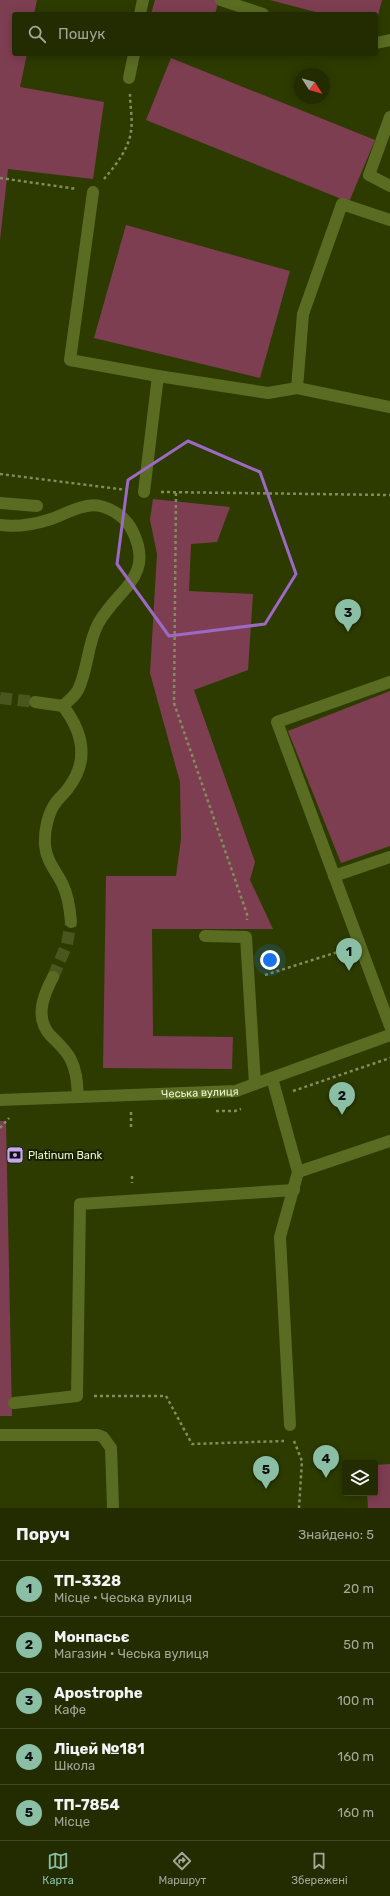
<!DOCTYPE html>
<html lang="uk">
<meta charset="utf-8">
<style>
body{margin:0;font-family:Rubik,sans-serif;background:#2a340a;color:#f1f3f6}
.controls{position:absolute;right:12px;bottom:12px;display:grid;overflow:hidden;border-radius:4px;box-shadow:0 2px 10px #0003}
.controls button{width:36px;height:36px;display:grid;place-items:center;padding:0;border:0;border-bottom:1px solid #3f4822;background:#222c00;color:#f1f3f6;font:20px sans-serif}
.compass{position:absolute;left:294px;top:68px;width:36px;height:36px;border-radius:50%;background:#222c00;box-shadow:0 2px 10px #0003;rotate:127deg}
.you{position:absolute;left:270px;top:960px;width:14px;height:14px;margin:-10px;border:3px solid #fff;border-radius:50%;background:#1a73e8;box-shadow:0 0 0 6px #1a73e833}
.badge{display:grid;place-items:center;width:26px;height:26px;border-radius:50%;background:#8abfa5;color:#111;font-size:13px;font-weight:700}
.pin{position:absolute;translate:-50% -33px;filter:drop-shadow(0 1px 2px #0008)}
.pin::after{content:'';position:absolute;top:21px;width:14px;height:12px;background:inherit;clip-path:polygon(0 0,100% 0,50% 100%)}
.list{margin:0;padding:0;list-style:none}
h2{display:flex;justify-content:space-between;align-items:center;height:52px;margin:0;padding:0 16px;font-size:17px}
h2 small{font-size:13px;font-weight:400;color:#a2a799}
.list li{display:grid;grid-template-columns:26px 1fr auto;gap:12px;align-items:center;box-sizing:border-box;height:56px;padding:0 16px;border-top:1px solid #3f4822}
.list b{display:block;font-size:15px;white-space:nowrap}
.list p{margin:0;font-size:13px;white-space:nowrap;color:#a2a799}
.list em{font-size:13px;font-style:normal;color:#a2a799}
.icon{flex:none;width:22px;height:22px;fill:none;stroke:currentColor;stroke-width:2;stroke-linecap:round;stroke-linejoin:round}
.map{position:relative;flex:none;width:390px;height:1508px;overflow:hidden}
.search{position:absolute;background:#222c00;box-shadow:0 2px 10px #0003;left:12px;right:12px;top:12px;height:44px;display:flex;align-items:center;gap:10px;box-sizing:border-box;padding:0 14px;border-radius:4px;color:#a2a799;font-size:15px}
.sheet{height:332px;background:#222c00}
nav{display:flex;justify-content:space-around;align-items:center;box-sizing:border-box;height:56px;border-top:1px solid #3f4822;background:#222c00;font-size:11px;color:#a2a799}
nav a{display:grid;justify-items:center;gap:2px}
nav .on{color:#8abfa5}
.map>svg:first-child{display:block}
.green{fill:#7e3e51}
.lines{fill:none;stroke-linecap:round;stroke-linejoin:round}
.minor-tunnel{stroke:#49571f;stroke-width:12;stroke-dasharray:12 6;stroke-linecap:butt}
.path{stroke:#808d5c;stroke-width:2.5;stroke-dasharray:3 3;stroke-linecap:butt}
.minor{stroke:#596c22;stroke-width:12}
.marked{fill:none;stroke:#9c69c4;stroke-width:3;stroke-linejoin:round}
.labels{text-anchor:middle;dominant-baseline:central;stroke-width:4;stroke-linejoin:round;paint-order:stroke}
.street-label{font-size:11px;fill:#e9f6d1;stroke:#182003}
.poi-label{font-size:11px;fill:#e9f6d1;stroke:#182003;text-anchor:start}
</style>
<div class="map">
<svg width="390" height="1508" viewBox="0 0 390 1508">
<rect width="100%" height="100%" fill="#2d3b00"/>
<g class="green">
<polygon points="0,0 37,0 34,14 14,14 14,54 27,54 20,87 104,102 93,179 8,169 0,240"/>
<polygon points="155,0 219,0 215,14 151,14"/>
<polygon points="270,0 382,0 376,23 376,14 323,14"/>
<polygon points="171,58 375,140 349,202 146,120"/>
<polygon points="126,225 290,271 260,378 94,338"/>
<polygon points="153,499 230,507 217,542 191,544 189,591 253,594 248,670 194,690 255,862 250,880 273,929 152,929 153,1036 233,1037 232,1069 103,1068 106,876 176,876 181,839 180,782 150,673 157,554 150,520"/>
<polygon points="390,691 390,846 341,863 288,731"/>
<polygon points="0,1121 6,1121 12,1416 0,1416"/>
<polygon points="390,1464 390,1508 368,1508 367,1493 375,1493 375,1465"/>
</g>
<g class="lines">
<g class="minor-tunnel">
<polyline points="0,698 35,702"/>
<polyline points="53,977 67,944 71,922"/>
</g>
<g class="path">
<polyline points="0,178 77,189"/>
<path d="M104,179C115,166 129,149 131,131C133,120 130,106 130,94"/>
<polyline points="0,474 127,490"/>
<polyline points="161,492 390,495"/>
<polyline points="176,493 174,703 247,914 247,920"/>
<polyline points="265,975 344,950"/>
<polyline points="293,1091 390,1058"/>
<polyline points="216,1111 235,1111 241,1109"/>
<polyline points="131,1112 131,1129"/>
<polyline points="0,1128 9,1118"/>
<polyline points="132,1176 132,1183"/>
<polyline points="94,1396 166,1396 192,1444 284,1441"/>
<polyline points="294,1441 302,1461 299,1508"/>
</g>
<g class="minor">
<polyline points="221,0 263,14"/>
<polyline points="140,14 143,0"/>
<polyline points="376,43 390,40"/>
<polyline points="129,78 134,54"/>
<polyline points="390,117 369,175 390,186"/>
<polyline points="93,192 70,360 158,376"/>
<polyline points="297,388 303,314 342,204 390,220"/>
<polyline points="144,492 158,376 268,393 297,388 390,407"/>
<polyline points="0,503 37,506"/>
<path d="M0,525C16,527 32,525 48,520C62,516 84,502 100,506C113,509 126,518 132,530C156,577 117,589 98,624C87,645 88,670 78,690C75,696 68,701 63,706C82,731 90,759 69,787C66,792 61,796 57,801C48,812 44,831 45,845C46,860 55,870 62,883C68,895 70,909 71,922"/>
<polyline points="390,682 277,722 390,1026"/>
<polyline points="35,702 63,706"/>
<polyline points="334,876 390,857"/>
<polyline points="205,936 246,937 255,1084"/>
<path d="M53,977C44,994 34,1017 50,1035C57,1042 65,1049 70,1058C77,1071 77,1083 78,1097"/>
<polyline points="272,1078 298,1172 280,1237 290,1425"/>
<path id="s1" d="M0,1100L236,1091L390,1035"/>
<polyline points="298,1172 390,1141"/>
<polyline points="14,1403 77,1396 80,1204 294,1190"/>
<polyline points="0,1435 98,1435 103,1437 111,1448 113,1508"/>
</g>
</g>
<path class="marked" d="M188,441L260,472L296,574L265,624L169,636L117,564L128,480Z"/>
<defs>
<g id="bank-square" transform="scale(0.9)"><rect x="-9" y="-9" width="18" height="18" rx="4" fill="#c5a6f1" stroke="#182003"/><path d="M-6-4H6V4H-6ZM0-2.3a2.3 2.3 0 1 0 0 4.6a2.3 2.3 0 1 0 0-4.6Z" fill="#111"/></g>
</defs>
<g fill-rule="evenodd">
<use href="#bank-square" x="15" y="1155"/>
</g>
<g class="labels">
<g class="street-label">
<text stroke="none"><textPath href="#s1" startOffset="200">Чеська вулиця</textPath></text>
</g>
<g class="poi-label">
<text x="28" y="1155">Platinum Bank</text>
</g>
</g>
</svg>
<div class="controls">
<button><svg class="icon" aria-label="layers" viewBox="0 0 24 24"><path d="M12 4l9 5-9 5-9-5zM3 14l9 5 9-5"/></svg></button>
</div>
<svg class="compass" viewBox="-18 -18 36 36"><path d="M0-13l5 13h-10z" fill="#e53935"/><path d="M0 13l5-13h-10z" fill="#a2a799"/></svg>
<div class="you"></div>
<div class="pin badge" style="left:349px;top:971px">1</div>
<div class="pin badge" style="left:342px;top:1115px">2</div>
<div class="pin badge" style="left:348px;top:632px">3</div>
<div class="pin badge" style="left:326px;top:1478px">4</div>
<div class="pin badge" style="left:266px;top:1489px">5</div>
<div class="search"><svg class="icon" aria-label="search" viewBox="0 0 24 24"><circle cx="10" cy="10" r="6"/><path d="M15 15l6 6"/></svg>Пошук</div>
</div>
<section class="sheet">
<h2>Поруч<small>Знайдено: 5</small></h2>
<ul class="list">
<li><span class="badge">1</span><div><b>ТП-3328</b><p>Місце · Чеська вулиця</p></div><em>20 m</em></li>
<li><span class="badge">2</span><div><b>Монпасьє</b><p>Магазин · Чеська вулиця</p></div><em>50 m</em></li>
<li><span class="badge">3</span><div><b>Apostrophe</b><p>Кафе</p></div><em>100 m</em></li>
<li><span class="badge">4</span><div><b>Ліцей №181</b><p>Школа</p></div><em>160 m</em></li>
<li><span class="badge">5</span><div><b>ТП-7854</b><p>Місце</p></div><em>160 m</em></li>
</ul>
</section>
<nav>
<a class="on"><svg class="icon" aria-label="map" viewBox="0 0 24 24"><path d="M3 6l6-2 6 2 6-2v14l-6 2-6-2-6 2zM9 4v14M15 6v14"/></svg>Карта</a>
<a><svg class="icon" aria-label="directions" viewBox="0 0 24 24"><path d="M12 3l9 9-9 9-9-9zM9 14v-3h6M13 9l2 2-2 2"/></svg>Маршрут</a>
<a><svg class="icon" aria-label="saved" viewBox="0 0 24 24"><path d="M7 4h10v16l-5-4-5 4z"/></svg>Збережені</a>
</nav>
